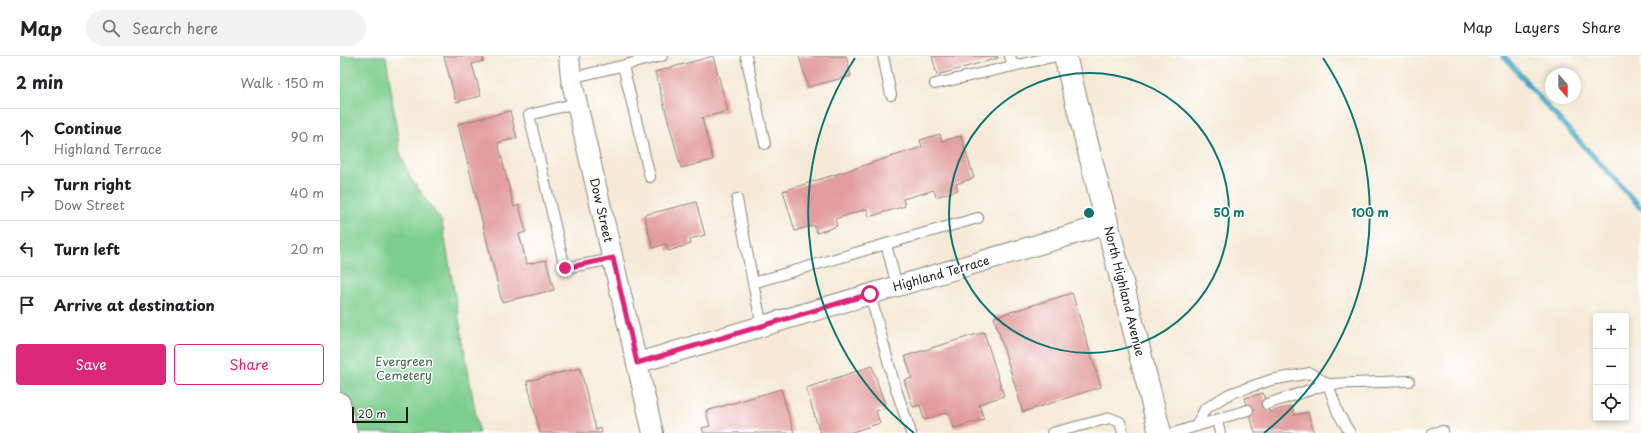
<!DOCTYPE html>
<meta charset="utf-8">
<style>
body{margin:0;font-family:"Playpen Sans",sans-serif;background:#f2f2f2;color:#202124}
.controls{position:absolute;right:12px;bottom:12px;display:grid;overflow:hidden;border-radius:4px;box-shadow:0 2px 6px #0003}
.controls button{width:36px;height:36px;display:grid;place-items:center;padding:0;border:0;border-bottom:1px solid #e0e0e0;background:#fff;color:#202124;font:20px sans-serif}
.compass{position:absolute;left:1205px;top:12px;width:36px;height:36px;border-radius:50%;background:#fff;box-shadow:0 2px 6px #0003;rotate:159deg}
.scale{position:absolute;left:12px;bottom:10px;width:56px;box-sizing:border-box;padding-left:4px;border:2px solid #1c1c1c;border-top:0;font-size:11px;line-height:14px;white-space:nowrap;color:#1c1c1c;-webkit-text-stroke:3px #fff;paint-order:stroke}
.stop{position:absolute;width:12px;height:12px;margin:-9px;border:3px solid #db2777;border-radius:50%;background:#fff}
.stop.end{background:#db2777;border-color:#fff;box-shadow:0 1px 4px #0008}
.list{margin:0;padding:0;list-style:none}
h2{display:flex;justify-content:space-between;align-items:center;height:52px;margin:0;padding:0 16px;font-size:17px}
h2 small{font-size:13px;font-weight:400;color:#757577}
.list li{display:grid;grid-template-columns:26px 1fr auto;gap:12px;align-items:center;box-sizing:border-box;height:56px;padding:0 16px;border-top:1px solid #e0e0e0}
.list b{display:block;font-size:15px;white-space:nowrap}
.list p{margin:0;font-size:13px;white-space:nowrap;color:#757577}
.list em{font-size:13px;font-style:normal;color:#757577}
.actions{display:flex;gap:8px;padding:12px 16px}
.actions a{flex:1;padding:9px 0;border:1px solid #db2777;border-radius:4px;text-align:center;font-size:14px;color:#db2777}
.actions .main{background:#db2777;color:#fff}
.icon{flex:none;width:22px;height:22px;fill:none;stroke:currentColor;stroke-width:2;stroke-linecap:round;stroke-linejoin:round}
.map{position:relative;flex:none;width:1301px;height:377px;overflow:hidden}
header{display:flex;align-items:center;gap:24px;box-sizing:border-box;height:56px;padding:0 20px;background:#fff;border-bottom:1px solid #e0e0e0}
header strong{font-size:19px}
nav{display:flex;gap:22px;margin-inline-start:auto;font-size:14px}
.search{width:280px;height:36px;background:#f2f2f2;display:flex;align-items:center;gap:10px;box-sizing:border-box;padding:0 14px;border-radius:22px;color:#757577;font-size:15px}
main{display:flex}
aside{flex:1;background:#fff}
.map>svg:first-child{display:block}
.green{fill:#7ecf8f;stroke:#4d7656}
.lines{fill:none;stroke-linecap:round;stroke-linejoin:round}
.stream{stroke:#44a6c4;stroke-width:5.5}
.building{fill:#e29c9b}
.service-casing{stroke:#89837a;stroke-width:12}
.minor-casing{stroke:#89837a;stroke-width:22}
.tertiary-casing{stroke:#89837a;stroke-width:24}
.service{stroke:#fff;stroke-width:10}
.minor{stroke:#fff;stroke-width:20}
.tertiary{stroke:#fff;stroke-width:22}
.route{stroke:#db2777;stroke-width:5}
.ring{fill:none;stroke:#0f766e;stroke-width:2}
.labels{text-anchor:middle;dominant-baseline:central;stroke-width:3;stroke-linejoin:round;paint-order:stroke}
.street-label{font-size:12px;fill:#1c1c1c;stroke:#fff}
.park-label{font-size:12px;fill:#43644a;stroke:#fff}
.centre{fill:#0f766e;stroke:#fff;stroke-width:2}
.ring-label{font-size:12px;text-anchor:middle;font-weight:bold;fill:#0f766e;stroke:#fff;stroke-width:3;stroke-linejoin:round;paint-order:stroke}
</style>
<header>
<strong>Map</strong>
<div class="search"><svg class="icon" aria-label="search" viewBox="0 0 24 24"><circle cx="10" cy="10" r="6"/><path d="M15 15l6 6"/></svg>Search here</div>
<nav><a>Map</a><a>Layers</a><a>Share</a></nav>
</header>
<main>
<aside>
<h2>2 min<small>Walk · 150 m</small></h2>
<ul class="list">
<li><svg class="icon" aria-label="ahead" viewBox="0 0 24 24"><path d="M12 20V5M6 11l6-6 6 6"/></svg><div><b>Continue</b><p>Highland Terrace</p></div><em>90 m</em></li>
<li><svg class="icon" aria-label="right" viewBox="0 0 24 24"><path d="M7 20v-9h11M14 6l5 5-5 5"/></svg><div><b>Turn right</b><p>Dow Street</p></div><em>40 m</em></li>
<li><svg class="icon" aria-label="left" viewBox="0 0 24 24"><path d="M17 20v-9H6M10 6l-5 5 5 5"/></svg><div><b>Turn left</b></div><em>20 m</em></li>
<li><svg class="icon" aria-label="arrive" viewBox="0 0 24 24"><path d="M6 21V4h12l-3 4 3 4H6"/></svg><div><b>Arrive at destination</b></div></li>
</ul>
<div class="actions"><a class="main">Save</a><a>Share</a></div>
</aside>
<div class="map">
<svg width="1301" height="377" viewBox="0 0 1301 377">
<rect width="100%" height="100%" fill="#fff"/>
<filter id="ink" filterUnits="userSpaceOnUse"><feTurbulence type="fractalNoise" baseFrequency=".025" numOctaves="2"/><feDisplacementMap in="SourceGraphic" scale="8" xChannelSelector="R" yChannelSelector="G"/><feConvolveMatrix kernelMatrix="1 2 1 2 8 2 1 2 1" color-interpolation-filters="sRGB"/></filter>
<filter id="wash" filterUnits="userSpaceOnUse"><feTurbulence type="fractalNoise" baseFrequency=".012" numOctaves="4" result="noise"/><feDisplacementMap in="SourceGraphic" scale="16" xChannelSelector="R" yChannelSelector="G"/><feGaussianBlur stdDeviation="0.9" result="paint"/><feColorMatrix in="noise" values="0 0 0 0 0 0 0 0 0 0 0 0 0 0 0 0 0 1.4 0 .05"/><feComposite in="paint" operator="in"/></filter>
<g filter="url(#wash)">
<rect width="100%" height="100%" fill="#f6ead7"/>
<polygon class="green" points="0,0 46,0 60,97 70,121 102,166 139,377 0,377"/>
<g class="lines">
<polyline class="stream" points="1164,0 1206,49 1301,152"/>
</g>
<g id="blocks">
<g class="building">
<polygon points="104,0 143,0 144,5 132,8 141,40 116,46"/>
<polygon points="373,0 388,55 362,62 373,104 341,112 315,16"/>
<polygon points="459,0 506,0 511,20 468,31"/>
<polygon points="592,0 657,0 658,2 597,19"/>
<polygon points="170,55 177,82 158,87 174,151 179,149 186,176 179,178 187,208 206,204 214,234 162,246 118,68"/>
<polygon points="600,78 602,85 621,80 634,122 616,128 618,134 596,141 594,134 563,143 565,150 529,161 527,153 495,163 497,170 477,177 474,169 455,175 443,135 582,91 580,84"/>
<polygon points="356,146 365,179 350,183 351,188 328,195 326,188 313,192 304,159"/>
<polygon points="732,237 761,331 683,356 654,261"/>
<polygon points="644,276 664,340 639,348 644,363 614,372 608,356 584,364 580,349 573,351 564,324 572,322 565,300"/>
<polygon points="532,310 546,352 536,355 540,367 509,377 480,377 466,332"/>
<polygon points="240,312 256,374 261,372 262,377 200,377 187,325"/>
<polygon points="441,333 454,377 364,377 362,372 370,370 366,355"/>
<polygon points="923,337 929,356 952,350 955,359 968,356 974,377 915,377 905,342"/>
</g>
</g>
</g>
<g filter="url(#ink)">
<use href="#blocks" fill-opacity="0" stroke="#89837a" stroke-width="1"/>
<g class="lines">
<g class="service-casing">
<g id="service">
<polyline points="406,0 425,88"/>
<polyline points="543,0 551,39"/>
<polyline points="283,10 310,121"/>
<polyline points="673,10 716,0"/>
<polyline points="231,22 322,0"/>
<polyline points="595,28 673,10 670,0"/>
<polyline points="237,47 189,59 225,212 273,203"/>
<polyline points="397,143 413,227 546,188 557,230"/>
<polyline points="546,188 638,162"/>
<polyline points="413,227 422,270"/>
<polyline points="530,238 554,327 571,377"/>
<polyline points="927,348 988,328 1069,325"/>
<polyline points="877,364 880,377"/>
<polyline points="856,370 865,353 889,338 931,324 970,317 988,328 998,357 1010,377"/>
<polyline points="712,377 770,362 780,366 783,377"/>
<polyline points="834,377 908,354"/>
<polyline points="1093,377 1103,375"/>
</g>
</g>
<g class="minor-casing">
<g id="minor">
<polyline points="229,0 231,22 313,377"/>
<polyline points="297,307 768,168"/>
<polyline points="0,347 7,376 2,377"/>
</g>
</g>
<g class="tertiary-casing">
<polyline id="tertiary" points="725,0 820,377"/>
</g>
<use href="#service" class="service"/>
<use href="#minor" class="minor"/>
<use href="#tertiary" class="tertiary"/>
</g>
</g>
<g class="lines" filter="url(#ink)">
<polyline class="route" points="225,212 273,202 297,307 530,238"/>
</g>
<g class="ring">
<circle cx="749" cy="157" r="140"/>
<path d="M574 377A281 281 0 0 1 515 2M983 2A281 281 0 0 1 924 377"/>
</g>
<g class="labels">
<g class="street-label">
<text transform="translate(262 154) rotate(77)">Dow Street</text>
<text transform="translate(601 217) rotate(-16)">Highland Terrace</text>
<text transform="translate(785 235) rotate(76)">North Highland Avenue</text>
</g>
<g class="park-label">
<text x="64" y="305">Evergreen<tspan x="64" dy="14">Cemetery</tspan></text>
</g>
</g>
<circle cx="749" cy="157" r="6" class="centre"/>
<g class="ring-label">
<text x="889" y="161">50 m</text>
<text x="1030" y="161">100 m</text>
</g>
</svg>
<div class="controls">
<button>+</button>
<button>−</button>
<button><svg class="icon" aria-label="locate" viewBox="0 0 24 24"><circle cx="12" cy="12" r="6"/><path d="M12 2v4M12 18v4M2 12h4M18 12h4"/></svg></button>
</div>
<svg class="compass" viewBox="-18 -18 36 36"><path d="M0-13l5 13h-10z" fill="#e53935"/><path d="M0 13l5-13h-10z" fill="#757577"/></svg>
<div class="scale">20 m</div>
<div class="stop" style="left:530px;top:238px"></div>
<div class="stop end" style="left:225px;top:212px"></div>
</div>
</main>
